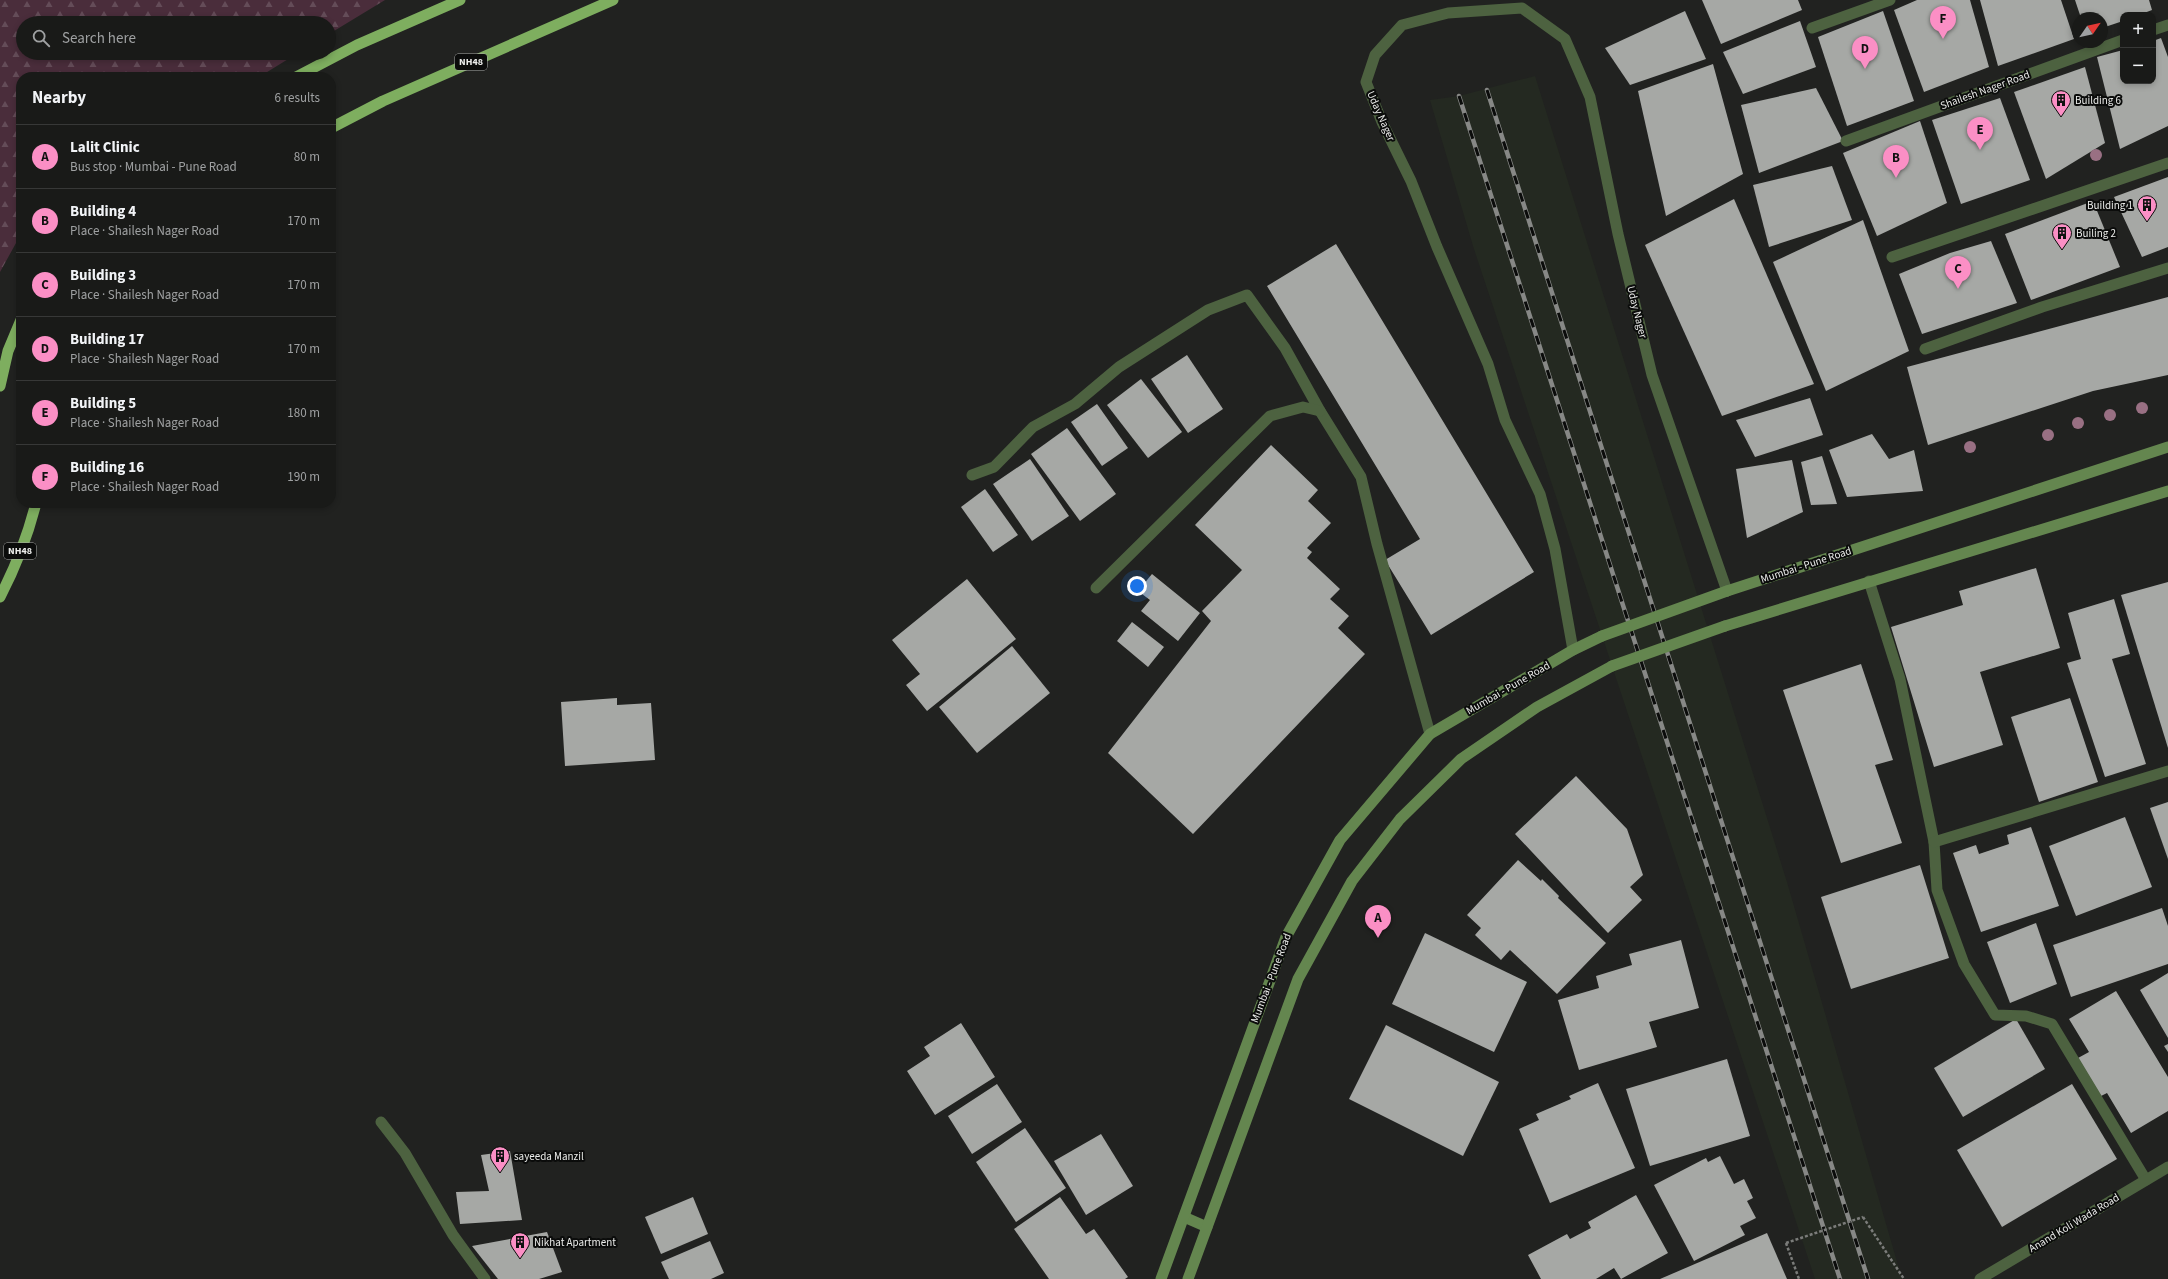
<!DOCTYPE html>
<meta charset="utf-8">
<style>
body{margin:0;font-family:"Source Sans 3",sans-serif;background:#222321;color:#f1f3f6}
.controls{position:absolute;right:12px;top:12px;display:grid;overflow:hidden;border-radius:8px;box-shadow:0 2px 6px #0003}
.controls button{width:36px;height:36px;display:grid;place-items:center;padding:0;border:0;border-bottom:1px solid #373837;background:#191a18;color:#f1f3f6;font:20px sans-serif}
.compass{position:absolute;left:2072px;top:12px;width:36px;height:36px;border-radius:50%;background:#191a18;box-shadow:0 2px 6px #0003;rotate:56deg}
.you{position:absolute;left:1137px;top:586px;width:14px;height:14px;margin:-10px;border:3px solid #fff;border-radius:50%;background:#1a73e8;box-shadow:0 0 0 6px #1a73e833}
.badge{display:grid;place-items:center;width:26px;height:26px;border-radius:50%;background:#fb8fc5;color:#111;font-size:13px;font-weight:700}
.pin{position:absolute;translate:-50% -33px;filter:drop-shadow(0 1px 2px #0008)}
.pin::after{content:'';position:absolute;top:21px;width:14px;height:12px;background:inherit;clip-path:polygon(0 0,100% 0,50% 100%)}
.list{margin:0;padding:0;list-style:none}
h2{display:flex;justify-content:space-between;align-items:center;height:52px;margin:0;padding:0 16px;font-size:17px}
h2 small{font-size:13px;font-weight:400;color:#9fa1a2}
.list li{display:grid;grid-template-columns:26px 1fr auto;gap:12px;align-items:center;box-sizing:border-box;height:64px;padding:0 16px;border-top:1px solid #373837}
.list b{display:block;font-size:15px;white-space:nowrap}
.list p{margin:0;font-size:13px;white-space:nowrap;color:#9fa1a2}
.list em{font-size:13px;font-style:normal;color:#9fa1a2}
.icon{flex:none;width:22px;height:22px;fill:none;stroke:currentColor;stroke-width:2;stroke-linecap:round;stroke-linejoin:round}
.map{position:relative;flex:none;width:2168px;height:1279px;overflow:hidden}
.search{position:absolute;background:#191a18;box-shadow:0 2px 6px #0003;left:16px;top:16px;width:320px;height:44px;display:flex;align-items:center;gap:10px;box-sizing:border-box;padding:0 14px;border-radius:22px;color:#9fa1a2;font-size:15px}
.panel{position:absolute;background:#191a18;box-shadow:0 2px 6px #0003;left:16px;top:72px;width:320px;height:436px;border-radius:16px}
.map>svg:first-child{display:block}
.built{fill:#242921}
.forest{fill:url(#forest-firs)}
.building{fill:#a6a8a5}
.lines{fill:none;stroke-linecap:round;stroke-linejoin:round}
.path{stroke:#7b7c7a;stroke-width:2.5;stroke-dasharray:3 2;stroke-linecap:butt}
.minor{stroke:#4d6240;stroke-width:11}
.secondary{stroke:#64864f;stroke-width:11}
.trunk{stroke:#7eae5f;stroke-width:11}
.rail-casing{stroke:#878886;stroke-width:4.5}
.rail{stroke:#0b0c0b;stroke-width:3;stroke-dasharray:9;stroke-linecap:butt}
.path-bridge{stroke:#7b7c7a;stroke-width:2.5;stroke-dasharray:3 2;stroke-linecap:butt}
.secondary-bridge{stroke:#64864f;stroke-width:11}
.tree{fill:#997083}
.labels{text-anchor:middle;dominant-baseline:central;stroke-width:4;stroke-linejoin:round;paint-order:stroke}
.shield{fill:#0b0c0b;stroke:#a8a9a7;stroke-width:1}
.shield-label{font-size:10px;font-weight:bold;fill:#ebecea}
.street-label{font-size:11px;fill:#ebecea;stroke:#0b0c0b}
.poi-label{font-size:11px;fill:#ebecea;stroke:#0b0c0b;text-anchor:start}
</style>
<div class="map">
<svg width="2168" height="1279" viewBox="0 0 2168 1279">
<defs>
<pattern id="forest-firs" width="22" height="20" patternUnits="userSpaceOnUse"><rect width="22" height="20" fill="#4a2d3b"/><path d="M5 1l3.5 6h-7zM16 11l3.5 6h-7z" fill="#644c58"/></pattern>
</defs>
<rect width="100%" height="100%" fill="#212220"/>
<polygon class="built" points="1535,76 1787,882 1902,1279 1815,1279 1473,246 1430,100 1459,96"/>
<polygon class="forest" points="0,0 385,0 329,34 329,23 23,23 23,53 298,53 259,77 21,77 21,234 0,272"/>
<g class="building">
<polygon points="1702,0 1798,0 1802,10 1721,44"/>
<polygon points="1917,0 1970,0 1989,67 1924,92 1894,10"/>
<polygon points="1980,0 2061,0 2074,39 1998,66"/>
<polygon points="2075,0 2149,0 2152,10 2139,15 2123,15 2123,21 2102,28 2102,18 2081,18"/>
<polygon points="1685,11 1706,59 1630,85 1605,48"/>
<polygon points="1883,11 1914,101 1847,126 1818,37"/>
<polygon points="1800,21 1816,67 1743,94 1723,52"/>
<polygon points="2161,38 2168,57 2168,126 2120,149 2097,57 2123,50 2123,81 2153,81 2153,41"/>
<polygon points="1713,64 1743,174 1666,216 1638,91"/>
<polygon points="2085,67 2105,143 2046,179 2014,92"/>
<polygon points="1816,88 1843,141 1759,173 1741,105"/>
<polygon points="2000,98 2030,180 1961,204 1932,120"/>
<polygon points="1920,121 1947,203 1877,236 1843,153"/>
<polygon points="1832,166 1852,220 1769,247 1753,185"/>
<polygon points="2168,177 2168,247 2142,257 2114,197"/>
<polygon points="1734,199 1814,384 1722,416 1645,245"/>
<polygon points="2093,201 2120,267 2031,300 2005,234"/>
<polygon points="1863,220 1909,351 1826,391 1773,262"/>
<polygon points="1991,241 2017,303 1922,334 1899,274 1950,253"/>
<polygon points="1336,244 1534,572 1431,635 1385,560 1420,539 1267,286"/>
<polygon points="2168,297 2168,375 2093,391 1928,445 1907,367"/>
<polygon points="1187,355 1223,409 1188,433 1151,379"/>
<polygon points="1141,379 1182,432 1148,458 1107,405"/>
<polygon points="1810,398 1823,435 1755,457 1736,420"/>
<polygon points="1097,404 1128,448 1102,466 1071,422"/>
<polygon points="1067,428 1116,494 1080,521 1031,454"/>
<polygon points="1872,434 1889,459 1914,450 1923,491 1847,497 1829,450"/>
<polygon points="1271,445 1318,490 1308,501 1331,523 1307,548 1312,552 1307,558 1340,589 1330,599 1349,616 1338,628 1365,654 1193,834 1108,753 1211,621 1202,611 1242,570 1195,525"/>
<polygon points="1822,456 1837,504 1811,505 1801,462"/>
<polygon points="1030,459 1069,516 1032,541 993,484"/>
<polygon points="1792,460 1803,512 1747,538 1736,469"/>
<polygon points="985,489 1018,535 993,552 961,507"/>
<polygon points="2036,568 2060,648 1980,672 2003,745 1934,767 1891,627 1963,605 1959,591"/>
<polygon points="1152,574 1200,613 1178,641 1141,611 1150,600 1138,591"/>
<polygon points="967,579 1016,639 927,711 906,685 920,674 892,640"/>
<polygon points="2168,582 2168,748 2121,595"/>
<polygon points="2114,599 2130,654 2112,659 2146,764 2105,777 2067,663 2081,659 2068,613"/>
<polygon points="1132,622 1164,647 1148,667 1117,641"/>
<polygon points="1012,646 1050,693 977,753 939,707"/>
<polygon points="1861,664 1893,760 1875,765 1902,843 1841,863 1783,690"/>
<polygon points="617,698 617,705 651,703 655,760 565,766 561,702"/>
<polygon points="2070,698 2098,782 2039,802 2011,717"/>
<polygon points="1576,776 1627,829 1643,875 1630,887 1642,900 1608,933 1515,834"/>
<polygon points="2168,802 2168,859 2150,808"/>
<polygon points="2125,817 2152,887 2076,916 2049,846"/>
<polygon points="2031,827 2059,906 1981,932 1953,853 1976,845 1979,854 2009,844 2007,835"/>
<polygon points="1518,860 1541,881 1542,879 1559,896 1558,898 1606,943 1557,994 1510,950 1501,960 1475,935 1481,928 1467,915"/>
<polygon points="1920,865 1949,958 1851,989 1821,897"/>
<polygon points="2162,908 2168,926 2168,964 2071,997 2053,945"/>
<polygon points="2036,923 2057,984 2010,1003 1987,942"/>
<polygon points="1425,933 1527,982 1494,1052 1392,1004"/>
<polygon points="1681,940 1699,1008 1649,1022 1657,1047 1579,1070 1558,1000 1599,988 1596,976 1632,965 1629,954"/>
<polygon points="2168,973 2168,1038 2140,990"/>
<polygon points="2116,991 2168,1077 2168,1111 2131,1133 2107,1093 2101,1096 2078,1058 2089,1052 2069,1019"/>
<polygon points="2016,1019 2045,1069 1963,1117 1934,1068"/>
<polygon points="961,1023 995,1077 935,1115 907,1071 930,1056 924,1047"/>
<polygon points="1386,1025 1499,1082 1463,1156 1349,1099"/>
<polygon points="2168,1044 2168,1052 2164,1046"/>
<polygon points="1727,1059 1750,1136 1650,1166 1626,1089"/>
<polygon points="1598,1083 1635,1168 1550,1203 1519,1129 1539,1120 1536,1114 1571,1099 1569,1096"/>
<polygon points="997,1084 1022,1122 972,1154 948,1116"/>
<polygon points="2072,1084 2117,1159 2002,1227 1957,1150"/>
<polygon points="1025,1128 1066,1188 1016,1222 976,1162"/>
<polygon points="1101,1134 1133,1186 1086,1215 1054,1161"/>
<polygon points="510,1151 522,1220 460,1224 456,1192 489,1191 481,1155"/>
<polygon points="1720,1156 1734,1184 1744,1179 1753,1198 1747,1201 1756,1218 1740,1226 1745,1235 1694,1261 1654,1185 1706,1158 1708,1162"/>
<polygon points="1636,1195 1668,1253 1621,1279 1614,1268 1596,1279 1541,1279 1528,1255 1567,1234 1570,1239 1591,1228 1588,1222"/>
<polygon points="693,1197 708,1234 661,1254 645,1217"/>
<polygon points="1060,1197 1086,1234 1094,1229 1128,1277 1125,1279 1049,1279 1014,1229"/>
<polygon points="547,1232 562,1272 539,1279 498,1279 472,1246"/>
<polygon points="1767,1233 1787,1279 1660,1279"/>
<polygon points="710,1241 724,1273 711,1279 669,1279 661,1262"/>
</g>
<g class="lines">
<g class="path">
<polyline points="1863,1217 1904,1279"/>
<polyline points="1786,1243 1799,1279"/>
</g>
<g class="minor">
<polyline points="1812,28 1890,0"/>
<polyline points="2153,30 2168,25"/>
<polyline points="1846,141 2123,40"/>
<polyline points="1892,257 2168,163"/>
<polyline points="1925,349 2042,307 2168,268"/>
<polyline points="972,475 994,467 1033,427 1075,404 1119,367 1208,310 1247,295 1285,348 1320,411 1361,477 1377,544 1430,734"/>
<polyline points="1869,581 1900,679 1934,842 1937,890 1964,964 1995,1015 2026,1016 2052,1024 2146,1180"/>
<polyline points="1096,588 1270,416 1303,407 1320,411"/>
<polyline points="1573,650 1555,549 1540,494 1505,420 1488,364 1437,247 1411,181 1382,122 1366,82 1375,55 1402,25 1448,13 1522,8 1565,39 1590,97 1618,234 1652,375 1727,591"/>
<polyline points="1934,842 2168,771"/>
<polyline points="381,1122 405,1153 453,1235 485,1279"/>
<polyline points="1980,1279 2168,1167"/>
</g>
<g class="secondary">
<polyline points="1727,591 2168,447"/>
<polyline points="1725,626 2168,491"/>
<polyline points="1184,1217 1207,1227"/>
<polyline points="1161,1279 1286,937 1340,840 1430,734 1573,650 1602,636"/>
<polyline points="1188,1279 1298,979 1352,881 1400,819 1461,759 1537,707 1612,666"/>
</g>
<g class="trunk">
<polyline points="296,77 357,45 460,0"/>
<polyline points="331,128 383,101 613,0"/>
<polyline points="0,386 8,351 21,320"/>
<path d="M0,597C15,568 28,535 36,503"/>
</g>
<g class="rail-casing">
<g id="rail">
<polyline points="1487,90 1868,1279"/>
<polyline points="1459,96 1840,1279"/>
</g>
</g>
<use href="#rail" class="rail"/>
<polyline class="path-bridge" points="1786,1243 1863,1217"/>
<g class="secondary-bridge">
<polyline points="1602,636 1727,591"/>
<polyline points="1612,666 1725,626"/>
</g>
</g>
<g class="tree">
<circle cx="2096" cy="155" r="6"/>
<circle cx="2142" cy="408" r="6"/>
<circle cx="2110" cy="415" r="6"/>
<circle cx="2078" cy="423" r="6"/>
<circle cx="2048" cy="435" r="6"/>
<circle cx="1970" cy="447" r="6"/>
</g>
<defs>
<g id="building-pin" transform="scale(1)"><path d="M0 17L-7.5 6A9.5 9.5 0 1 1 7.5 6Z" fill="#fb8fc5" stroke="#0b0c0b"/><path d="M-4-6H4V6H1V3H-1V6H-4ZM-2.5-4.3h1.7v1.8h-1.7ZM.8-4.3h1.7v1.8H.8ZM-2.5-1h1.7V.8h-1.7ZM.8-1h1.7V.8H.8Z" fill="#111"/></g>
</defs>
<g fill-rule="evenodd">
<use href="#building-pin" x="2061" y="100"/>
<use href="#building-pin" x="2147" y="205"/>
<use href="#building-pin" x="2062" y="233"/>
<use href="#building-pin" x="500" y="1156"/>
<use href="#building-pin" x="520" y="1242"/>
</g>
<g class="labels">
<g class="shield">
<rect x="455" y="54" width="32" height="16" rx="3"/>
<rect x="4" y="543" width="32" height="16" rx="3"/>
</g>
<g class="shield-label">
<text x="471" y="62">NH48</text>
<text x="20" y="551">NH48</text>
</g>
<g class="street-label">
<text transform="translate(1985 90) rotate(-20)">Shailesh Nager Road</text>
<text transform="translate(1381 116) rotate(66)">Uday Nager</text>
<text transform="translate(1637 312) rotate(76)">Uday Nager</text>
<text transform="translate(1806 565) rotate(-18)">Mumbai - Pune Road</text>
<text transform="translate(1508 688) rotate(-30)">Mumbai - Pune Road</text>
<text transform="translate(1271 978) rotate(-69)">Mumbai - Pune Road</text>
<text transform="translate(2074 1223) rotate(-31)">Anand Koli Wada Road</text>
</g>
<g class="poi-label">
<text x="2075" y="100">Building 6</text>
<text x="2133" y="205" text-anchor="end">Building 1</text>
<text x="2076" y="233">Builing 2</text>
<text x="514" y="1156">sayeeda Manzil</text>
<text x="534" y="1242">Nikhat Apartment</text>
</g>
</g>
</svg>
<div class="controls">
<button>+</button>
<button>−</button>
</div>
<svg class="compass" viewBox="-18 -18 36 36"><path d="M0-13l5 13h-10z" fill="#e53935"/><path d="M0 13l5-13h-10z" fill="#9fa1a2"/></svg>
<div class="you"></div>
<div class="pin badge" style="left:1378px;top:938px">A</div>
<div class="pin badge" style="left:1896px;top:178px">B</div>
<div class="pin badge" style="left:1958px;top:289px">C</div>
<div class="pin badge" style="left:1865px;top:69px">D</div>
<div class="pin badge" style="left:1980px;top:150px">E</div>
<div class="pin badge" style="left:1943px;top:39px">F</div>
<div class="search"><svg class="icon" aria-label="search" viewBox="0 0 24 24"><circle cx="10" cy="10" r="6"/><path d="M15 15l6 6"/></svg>Search here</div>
<section class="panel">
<h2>Nearby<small>6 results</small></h2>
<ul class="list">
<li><span class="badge">A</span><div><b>Lalit Clinic</b><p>Bus stop · Mumbai - Pune Road</p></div><em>80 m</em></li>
<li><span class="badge">B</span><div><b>Building 4</b><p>Place · Shailesh Nager Road</p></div><em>170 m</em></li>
<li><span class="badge">C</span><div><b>Building 3</b><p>Place · Shailesh Nager Road</p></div><em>170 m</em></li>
<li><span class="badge">D</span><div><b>Building 17</b><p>Place · Shailesh Nager Road</p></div><em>170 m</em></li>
<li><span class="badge">E</span><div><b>Building 5</b><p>Place · Shailesh Nager Road</p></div><em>180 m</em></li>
<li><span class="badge">F</span><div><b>Building 16</b><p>Place · Shailesh Nager Road</p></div><em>190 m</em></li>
</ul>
</section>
</div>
